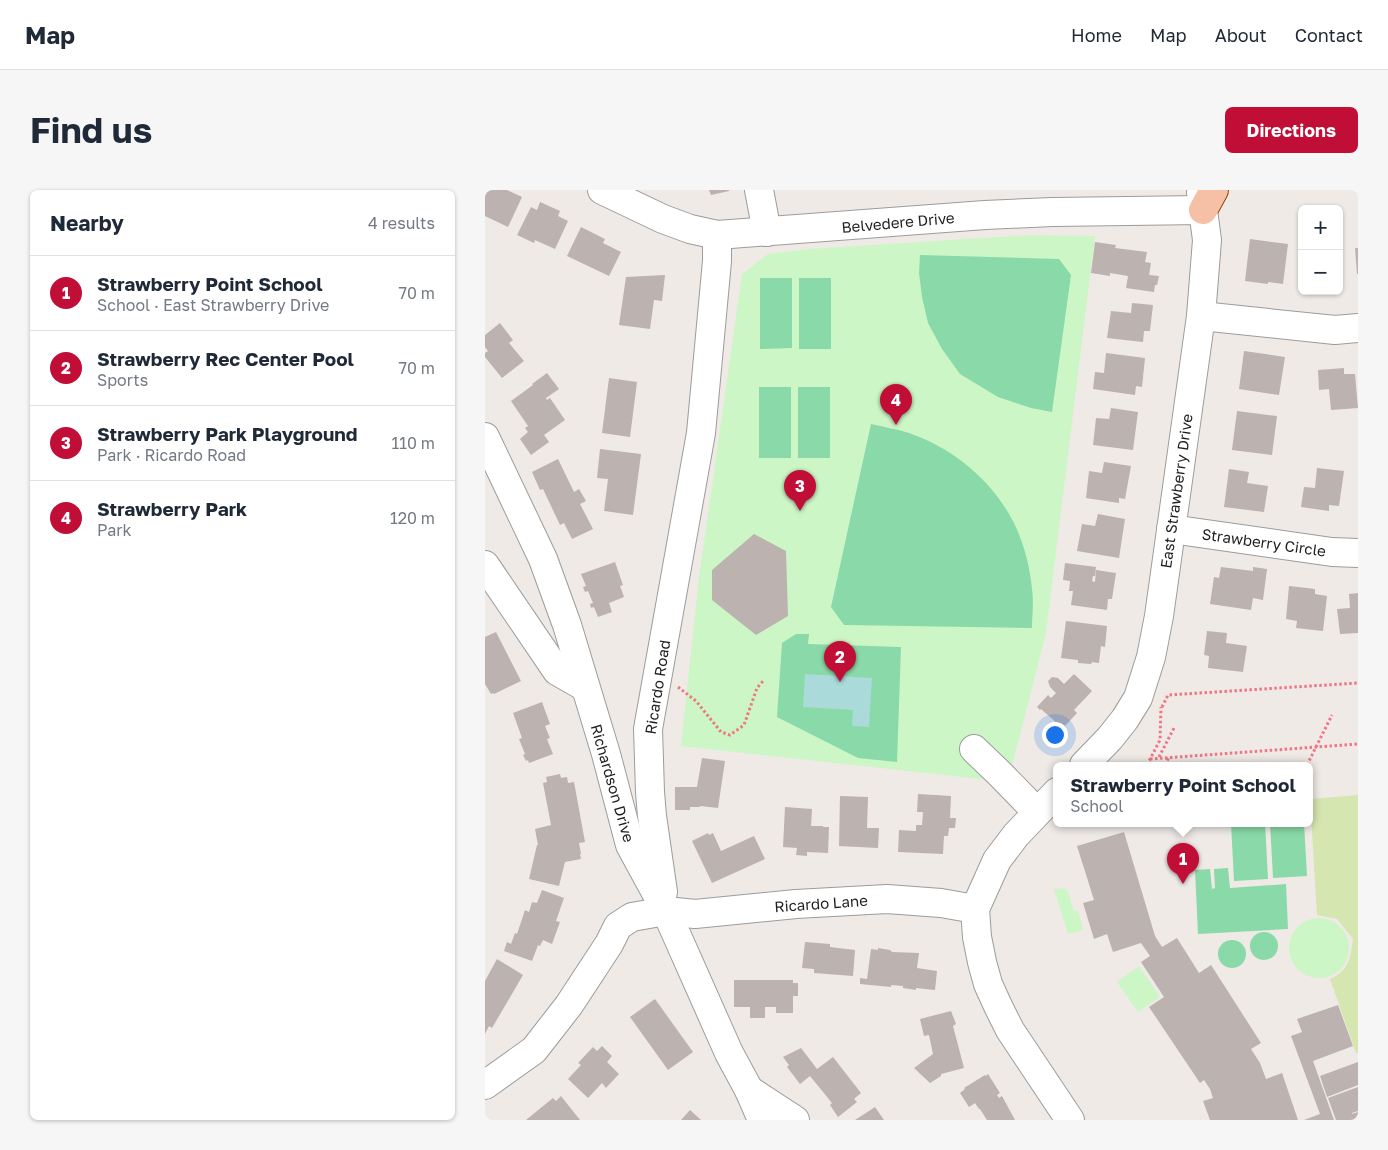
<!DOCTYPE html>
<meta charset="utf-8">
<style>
body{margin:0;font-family:"Golos Text",sans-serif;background:#f6f6f7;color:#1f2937}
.controls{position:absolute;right:15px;top:15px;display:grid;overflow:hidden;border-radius:8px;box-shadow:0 1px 4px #0004}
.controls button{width:45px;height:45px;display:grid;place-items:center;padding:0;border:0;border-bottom:1px solid #e0e1e3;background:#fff;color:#1f2937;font:25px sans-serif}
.you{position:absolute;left:569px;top:544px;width:18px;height:18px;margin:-12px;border:4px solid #fff;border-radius:50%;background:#1a73e8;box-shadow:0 0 0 8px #1a73e833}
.badge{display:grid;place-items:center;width:32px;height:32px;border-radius:50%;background:#c00e36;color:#fff;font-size:16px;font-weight:700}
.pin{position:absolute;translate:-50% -41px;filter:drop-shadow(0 1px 2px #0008)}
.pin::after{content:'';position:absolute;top:26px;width:18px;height:15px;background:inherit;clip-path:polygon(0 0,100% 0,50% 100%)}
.popup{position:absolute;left:568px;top:572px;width:260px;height:65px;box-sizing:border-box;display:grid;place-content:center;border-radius:8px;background:#fff;filter:drop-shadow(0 1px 4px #0005);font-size:16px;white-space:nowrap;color:#747a83}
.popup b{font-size:19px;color:#1f2937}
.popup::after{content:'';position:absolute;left:50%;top:100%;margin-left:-10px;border:10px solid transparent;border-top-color:#fff}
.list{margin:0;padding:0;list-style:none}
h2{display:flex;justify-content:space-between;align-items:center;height:65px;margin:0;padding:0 20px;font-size:21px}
h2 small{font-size:16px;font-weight:400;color:#747a83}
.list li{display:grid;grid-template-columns:32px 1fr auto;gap:15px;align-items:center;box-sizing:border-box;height:75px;padding:0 20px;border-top:1px solid #e0e1e3}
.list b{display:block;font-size:19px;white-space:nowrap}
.list p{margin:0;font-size:16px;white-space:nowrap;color:#747a83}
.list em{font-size:16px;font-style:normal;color:#747a83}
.map{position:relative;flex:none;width:873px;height:930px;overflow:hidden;border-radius:8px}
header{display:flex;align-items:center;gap:30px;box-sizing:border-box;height:70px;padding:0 25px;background:#fff;border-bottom:1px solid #e0e1e3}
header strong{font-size:24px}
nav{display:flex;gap:28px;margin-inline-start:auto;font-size:18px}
.intro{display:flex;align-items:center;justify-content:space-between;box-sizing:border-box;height:120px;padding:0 30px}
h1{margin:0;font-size:35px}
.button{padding:12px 22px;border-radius:8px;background:#c00e36;color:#fff;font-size:18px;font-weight:700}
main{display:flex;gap:30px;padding:0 30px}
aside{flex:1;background:#fff;border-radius:8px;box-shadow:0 1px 4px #0004}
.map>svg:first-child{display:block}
.grass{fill:#d6e6b0}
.park{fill:#cdf6c6}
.pitch{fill:#8ad9a8}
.water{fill:#aadada}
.building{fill:#bcb2af}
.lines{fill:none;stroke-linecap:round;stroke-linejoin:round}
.minor-casing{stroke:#9c9c9c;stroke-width:30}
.major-casing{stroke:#90460a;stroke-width:30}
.path{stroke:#f07685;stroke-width:3;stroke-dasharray:2.5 2.5;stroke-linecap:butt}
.minor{stroke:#fff;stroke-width:28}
.major{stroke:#f5c0a5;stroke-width:28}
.labels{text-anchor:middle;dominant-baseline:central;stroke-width:5;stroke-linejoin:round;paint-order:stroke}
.street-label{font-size:15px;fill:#1f1f1f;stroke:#fff}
</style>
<header>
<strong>Map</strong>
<nav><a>Home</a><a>Map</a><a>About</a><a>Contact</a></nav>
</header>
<div class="intro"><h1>Find us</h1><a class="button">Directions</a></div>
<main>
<aside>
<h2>Nearby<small>4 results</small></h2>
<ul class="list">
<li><span class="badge">1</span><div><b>Strawberry Point School</b><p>School · East Strawberry Drive</p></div><em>70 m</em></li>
<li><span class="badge">2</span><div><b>Strawberry Rec Center Pool</b><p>Sports</p></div><em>70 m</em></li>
<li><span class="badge">3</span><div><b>Strawberry Park Playground</b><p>Park · Ricardo Road</p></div><em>110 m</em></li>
<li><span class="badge">4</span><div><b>Strawberry Park</b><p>Park</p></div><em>120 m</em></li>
</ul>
</aside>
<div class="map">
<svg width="873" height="930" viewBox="0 0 873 930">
<rect width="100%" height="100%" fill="#efeae6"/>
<path class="grass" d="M873,605V863H871L845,789C865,780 865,768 868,749L852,729L832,725L825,609Z"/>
<g class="park">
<polygon points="546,45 610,46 561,443 523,592 196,556 214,387 257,84 283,64 324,59"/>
<polygon points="580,698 583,702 589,721 593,721 598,740 583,744 569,699"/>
<circle cx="834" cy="758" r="30"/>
<polygon points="654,776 675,807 653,822 632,792"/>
</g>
<g class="pitch">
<polygon points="435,65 574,69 586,85 567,222 546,218 513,207 475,184 457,159 443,133 437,107 434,83"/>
<polygon points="275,88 307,88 307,158 275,159"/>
<rect x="314" y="88" width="32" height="71"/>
<polygon points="306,197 306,268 274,268 274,197"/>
<polygon points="345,197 345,268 313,268 313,197"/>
<path d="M386,234C398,237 412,239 424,243C468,258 508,291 529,333C539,354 545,377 547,399C549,412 547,425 547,438L359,435L346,417Z"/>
<polygon points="311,444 324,444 323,454 416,457 412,572 373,568 292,527 297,453"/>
<polygon points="746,633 780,633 783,689 749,691"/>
<polygon points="785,633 819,633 822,686 788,688"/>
<polygon points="743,678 745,698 801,694 803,739 713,744 710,680 725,679 727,699 730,698 729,679"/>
<circle cx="779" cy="756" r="14"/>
<circle cx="747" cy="764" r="14"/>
</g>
<polygon class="water" points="320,484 387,488 384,537 367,536 368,520 318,517"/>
<g class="building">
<polygon points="0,0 22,0 37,7 23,37 0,26"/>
<polygon points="224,0 244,0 244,1 226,5"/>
<polygon points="55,12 75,21 73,26 83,31 70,59 50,50 49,53 32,45 46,17 52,20"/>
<polygon points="96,37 120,49 118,53 136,62 124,86 82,66"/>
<polygon points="765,49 803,54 798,94 783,92 783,94 760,91"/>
<polygon points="610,52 631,55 630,58 662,62 660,72 666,73 664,85 674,86 672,95 670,95 669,102 641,98 643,86 625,83 625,86 606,83"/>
<polygon points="870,58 873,58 873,84 872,84"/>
<polygon points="180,85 177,111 169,110 165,139 134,135 141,87"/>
<polygon points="647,113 668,115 665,141 659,141 658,152 622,148 626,121 646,123"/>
<polygon points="15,133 28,150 24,153 39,171 17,188 0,167 0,163 3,161 0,157 0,145"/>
<polygon points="759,161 800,167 794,205 754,199"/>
<polygon points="621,163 660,168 657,197 651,196 650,205 608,199 610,182 619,183"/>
<polygon points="859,178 859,184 870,184 873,218 846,220 844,199 834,200 833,180"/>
<polygon points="62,183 74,199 61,208 62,210 65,208 80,230 59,245 64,252 46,265 35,249 43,242 40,238 43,236 26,211 48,195 47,194"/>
<polygon points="124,188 152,192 145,247 117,243"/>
<polygon points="626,218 653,222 648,260 608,255 611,228 624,229"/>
<polygon points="752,221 792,226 787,265 747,260"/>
<polygon points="115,259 156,264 148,325 119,321 123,289 112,288"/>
<polygon points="73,269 89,302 94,299 101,311 95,314 108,339 87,349 79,333 75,335 58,299 55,300 47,282"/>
<polygon points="619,272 646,276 640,309 634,308 634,313 601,308 604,281 617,283"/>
<polygon points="832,278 859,281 854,316 844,315 844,321 816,317 819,297 830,298"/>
<polygon points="744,279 764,282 762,293 783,296 779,322 739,317"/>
<polygon points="613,324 640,329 634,368 592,361 597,334 610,336"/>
<polygon points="269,344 301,361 303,426 271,445 227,410 227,380"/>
<polygon points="130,372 138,395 135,396 139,407 124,413 127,422 113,427 109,417 106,418 105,414 108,413 103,401 100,402 98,397 101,396 96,384"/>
<polygon points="580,373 611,377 610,386 608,386 607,391 610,392 611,380 631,383 627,409 623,409 622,420 586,415 588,401 584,401 585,391 578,390"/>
<polygon points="736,377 768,381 768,377 782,379 778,410 768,408 766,420 725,414 729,387 734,388"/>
<polygon points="804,396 830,399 830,404 842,406 838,441 811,438 812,431 801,429"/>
<polygon points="873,403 873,443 855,444 852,419 865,418 864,404"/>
<polygon points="581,431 622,436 620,457 616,456 614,473 607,472 606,474 593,473 593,470 576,468"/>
<polygon points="722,441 742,443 741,453 762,456 758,482 723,478 724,466 719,465"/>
<polygon points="11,442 36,491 9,504 8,503 6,504 0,494 0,447"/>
<polygon points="589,484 607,501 589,520 592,523 580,536 576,533 574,535 556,519 555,520 552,517 563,505 566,508 571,503 565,497 563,491 567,487 573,488 579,494"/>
<polygon points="57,512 65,534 60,536 65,548 62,549 68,564 44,573 43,570 41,571 38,565 40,564 34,549 37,548 28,523"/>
<polygon points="217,568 240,571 233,618 215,616 215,617 205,617 205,620 190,620 190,597 212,597"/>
<polygon points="75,584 76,588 82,587 83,593 89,592 100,652 94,653 96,664 95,664 96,669 80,672 74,696 44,689 52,655 53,655 50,639 66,635 58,593 62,592 61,587"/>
<polygon points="433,604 466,606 465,628 471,628 470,638 464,638 463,646 459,646 458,664 413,662 414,640 431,641 431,635 437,635 438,622 432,622"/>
<polygon points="355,606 383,607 382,638 394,638 393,658 354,656"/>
<polygon points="300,617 327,619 326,636 338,636 338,637 344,637 343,663 322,662 322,666 311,665 312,658 298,657"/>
<polygon points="639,642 670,746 677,757 692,748 714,783 726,775 776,853 766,859 775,873 781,889 797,883 813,930 725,930 718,911 728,908 725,899 719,890 715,893 664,817 679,807 656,772 665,766 656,753 628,762 622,744 609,749 598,713 609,710 592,656"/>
<polygon points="223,643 224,645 228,643 236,661 269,646 280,669 227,693 207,651"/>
<polygon points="57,700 79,708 71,731 75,732 67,754 58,750 55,756 53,755 47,771 19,761 22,752 26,754 30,743 32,744 40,720 44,722 47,712 52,713"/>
<polygon points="320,752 345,754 345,757 370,760 368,786 329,783 329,779 317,778"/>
<polygon points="393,758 405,760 407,762 434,763 432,778 452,781 450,800 431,798 431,800 418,798 418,796 406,795 406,797 375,794 375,788 382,789 386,759 393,760"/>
<polygon points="12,769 38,785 7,838 4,836 0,844 0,791"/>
<polygon points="249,790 308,790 308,793 313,793 313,806 308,806 308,823 291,823 291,817 280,817 280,828 265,828 265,817 249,817"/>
<polygon points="170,809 208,862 183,880 145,827"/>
<polygon points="853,815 868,856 828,871 849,930 819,930 835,924 806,846 817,842 812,829"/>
<polygon points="466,821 471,834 468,836 479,878 456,884 456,886 445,893 429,878 448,864 444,845 439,846 435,829"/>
<polygon points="117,856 127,866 122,872 134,884 121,898 117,893 103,908 83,889 96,875 93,873 108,857 112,861"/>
<polygon points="316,858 332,879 348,867 376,903 369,909 372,912 353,927 345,915 347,913 325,886 315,894 302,877 304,875 298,867"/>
<polygon points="873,872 873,895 842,907 835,886"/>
<polygon points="503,884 515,903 512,905 514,908 517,906 530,930 502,930 495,919 494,919 490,913 484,917 475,903 480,899 479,898 500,885 501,886"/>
<polygon points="873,897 873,921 867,923 867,924 873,922 873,930 851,930 843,908"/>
<polygon points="76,906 95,930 41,930 68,908 71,911"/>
<polygon points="390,917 399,930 370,930"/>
<polygon points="205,920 216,930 196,930"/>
</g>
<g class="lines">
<g class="minor-casing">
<g id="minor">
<polyline points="117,0 178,29 205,39 232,45 500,25 567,22 718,20"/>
<polyline points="274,0 282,42"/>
<polyline points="716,126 850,140 873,138"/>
<polyline points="0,247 58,369 82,435 121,564 145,655 181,721 244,863 264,900 277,930"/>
<polyline points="686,339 847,362 873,363"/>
<polyline points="0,375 72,481 100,497"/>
<polyline points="489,559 516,585 552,622"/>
<polyline points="599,575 625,548 640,529 653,508 666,467 674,426 716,126 722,50 718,20 718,6 716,3"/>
<polyline points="572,602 531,645 512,670 490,719 492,747 497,772 503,794 513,816 525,840 585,930"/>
<polyline points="178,702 167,626 165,602 163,539 216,243 232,71 232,45"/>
<polyline points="0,895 49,860 84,815 124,754 133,736 147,727 181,721 210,724 311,714 402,709 456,713 490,719"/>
<polyline points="264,900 310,930"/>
</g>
</g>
<g class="major-casing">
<polyline id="major" points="718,20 729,0"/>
</g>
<g class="path">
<polyline points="193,497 211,511 236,542 245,545 259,535 272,498 279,490"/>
<polyline points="677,517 683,505 873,493"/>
<polyline points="674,567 689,538"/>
<polyline points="665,569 873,554"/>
<polyline points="662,575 675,550 676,517"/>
<polyline points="680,575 684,567"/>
<polyline points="822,575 847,525"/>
</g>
<use href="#minor" class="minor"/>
<use href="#major" class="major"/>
</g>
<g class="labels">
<g class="street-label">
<text transform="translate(413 32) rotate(-5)">Belvedere Drive</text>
<text transform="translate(691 301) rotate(-82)">East Strawberry Drive</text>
<text transform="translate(779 352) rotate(8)">Strawberry Circle</text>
<text transform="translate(172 497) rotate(-81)">Ricardo Road</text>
<text transform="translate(128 593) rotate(74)">Richardson Drive</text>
<text transform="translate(336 713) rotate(-4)">Ricardo Lane</text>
</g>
</g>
</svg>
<div class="controls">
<button>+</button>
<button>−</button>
</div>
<div class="you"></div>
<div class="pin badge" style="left:698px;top:694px">1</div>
<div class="popup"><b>Strawberry Point School</b>School</div>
<div class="pin badge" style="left:355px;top:492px">2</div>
<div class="pin badge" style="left:315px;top:321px">3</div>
<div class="pin badge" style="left:411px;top:235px">4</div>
</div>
</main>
